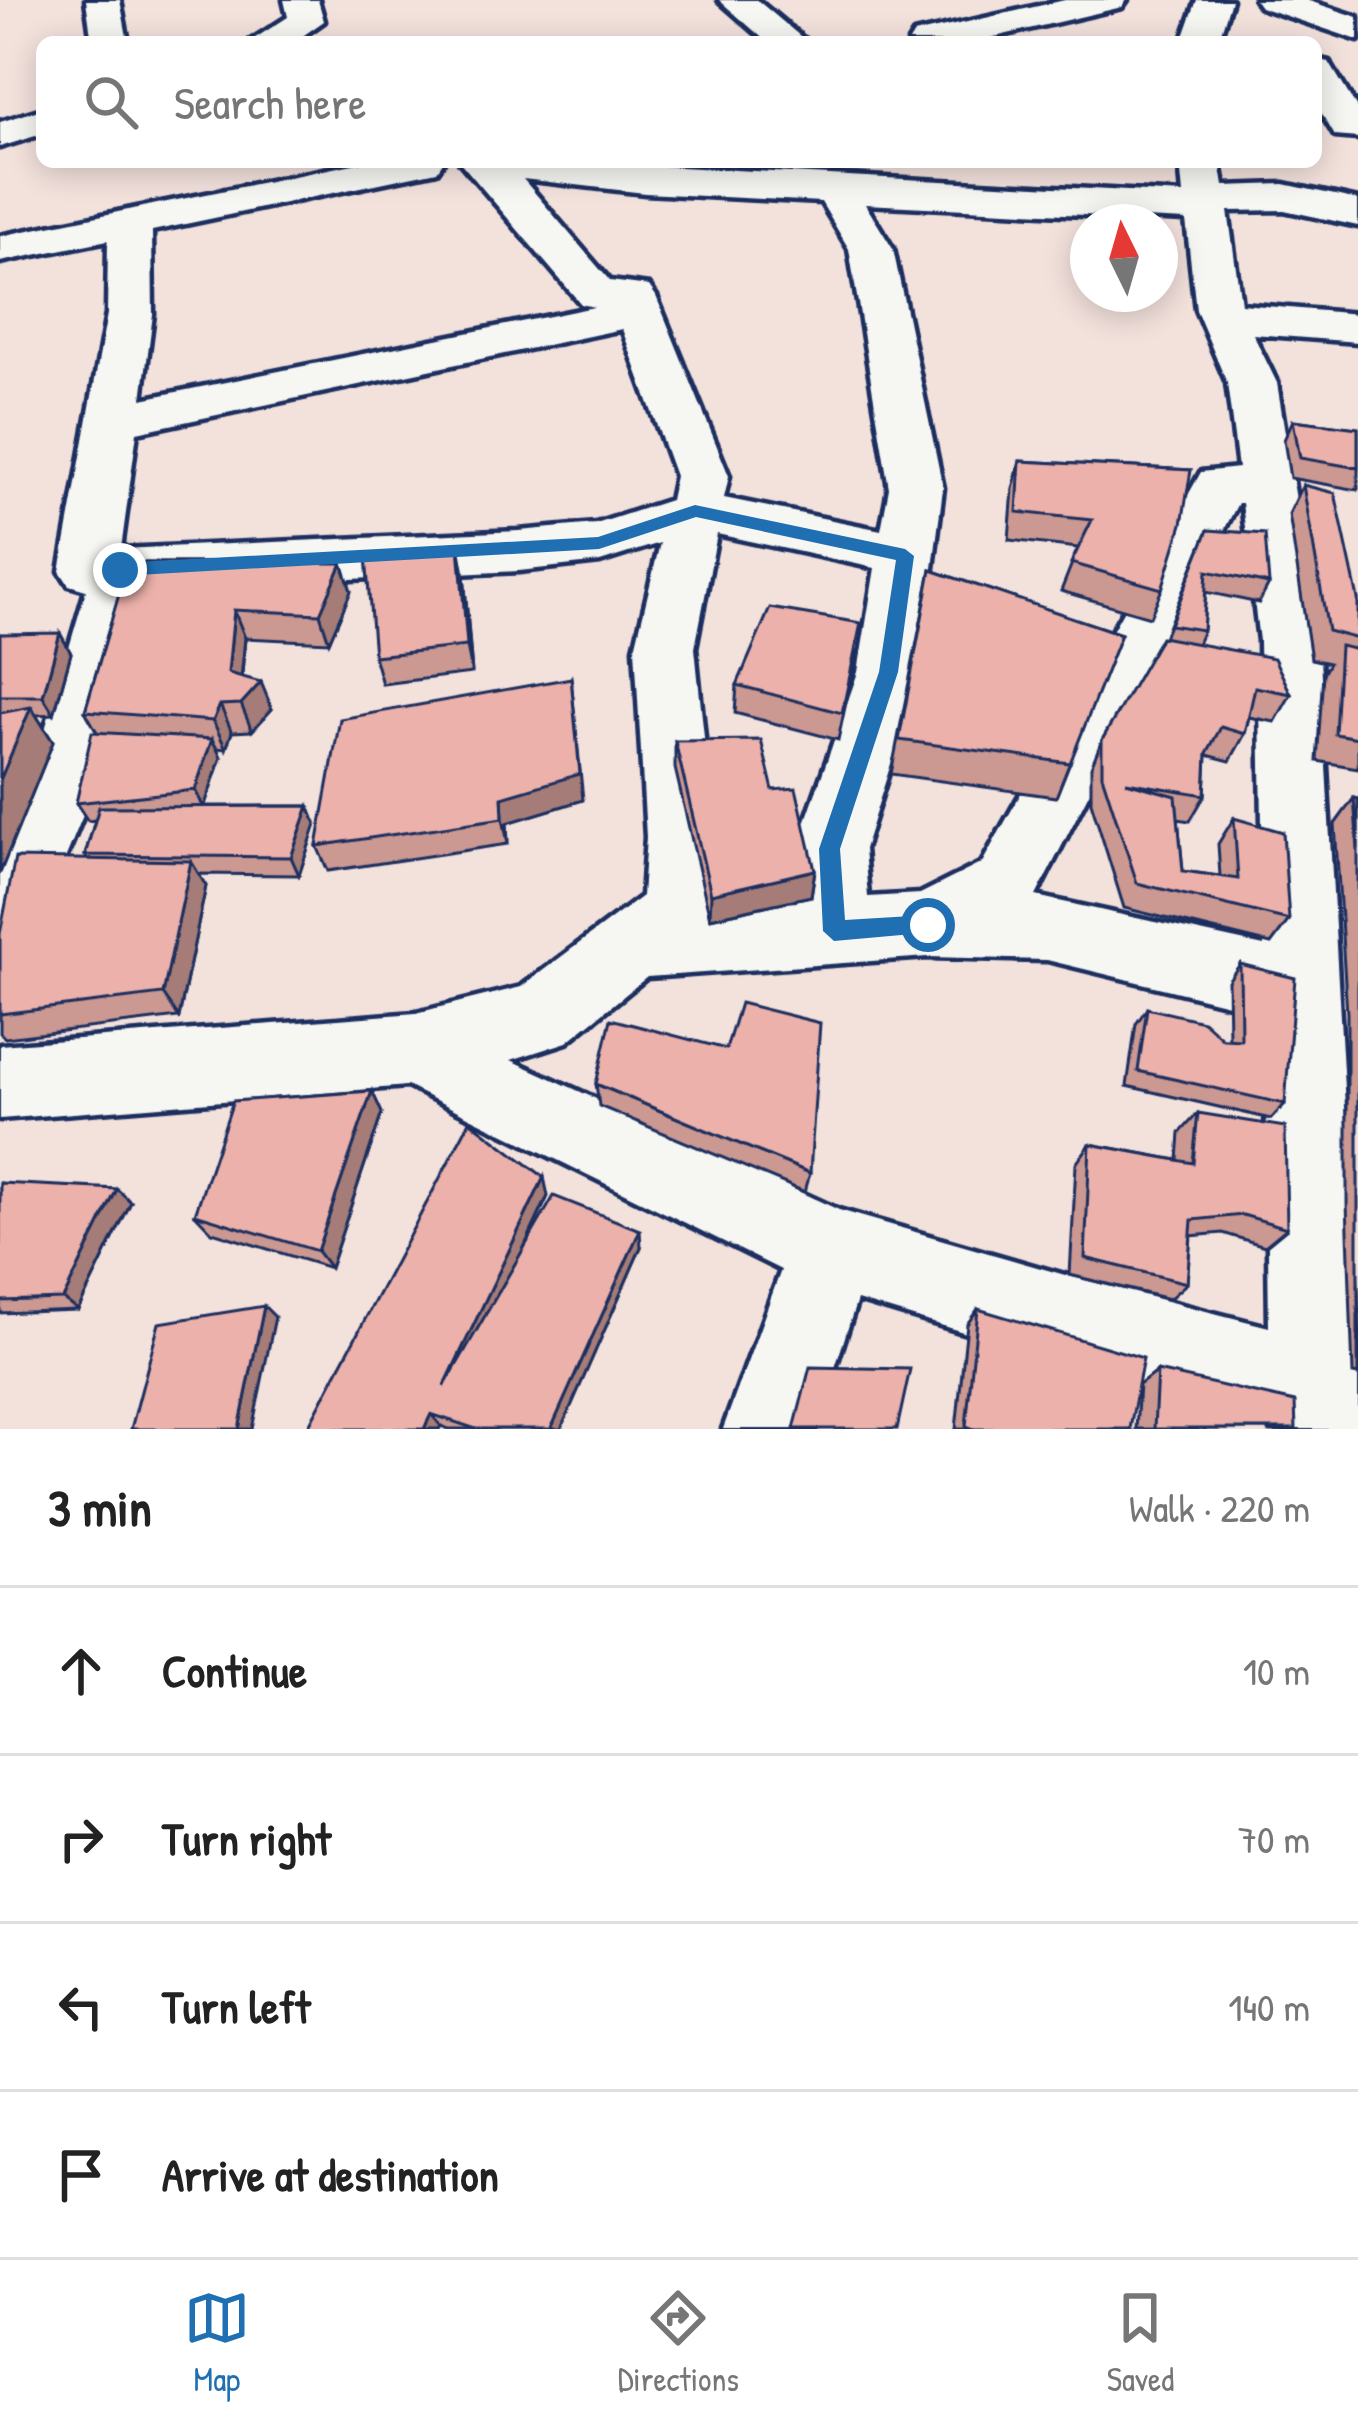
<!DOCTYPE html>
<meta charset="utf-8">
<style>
body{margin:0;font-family:"Patrick Hand",sans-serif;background:#f2f2f2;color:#222}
.compass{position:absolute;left:1070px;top:204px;width:108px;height:108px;border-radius:50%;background:#fff;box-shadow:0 6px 30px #0003;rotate:355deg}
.stop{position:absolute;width:36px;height:36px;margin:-27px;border:9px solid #1f6fb2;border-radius:50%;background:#fff}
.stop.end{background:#1f6fb2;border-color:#fff;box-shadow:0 3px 12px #0008}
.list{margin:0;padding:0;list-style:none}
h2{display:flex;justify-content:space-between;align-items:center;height:156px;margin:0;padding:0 48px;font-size:51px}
h2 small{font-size:39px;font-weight:400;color:#767676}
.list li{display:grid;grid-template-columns:78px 1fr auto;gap:36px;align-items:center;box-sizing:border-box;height:168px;padding:0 48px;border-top:3px solid #e0e0e0}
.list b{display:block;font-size:45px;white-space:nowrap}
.list em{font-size:39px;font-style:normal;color:#767676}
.icon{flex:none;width:66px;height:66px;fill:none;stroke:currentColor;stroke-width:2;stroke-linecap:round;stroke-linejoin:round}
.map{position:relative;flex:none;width:1358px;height:1429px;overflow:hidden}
.search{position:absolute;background:#fff;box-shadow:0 6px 30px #0003;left:36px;right:36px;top:36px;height:132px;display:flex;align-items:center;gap:30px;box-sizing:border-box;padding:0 42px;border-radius:18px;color:#767676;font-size:45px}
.sheet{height:828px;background:#fff}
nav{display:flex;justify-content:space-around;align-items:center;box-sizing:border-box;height:168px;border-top:3px solid #e0e0e0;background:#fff;font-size:33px;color:#767676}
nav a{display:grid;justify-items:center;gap:6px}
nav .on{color:#1f6fb2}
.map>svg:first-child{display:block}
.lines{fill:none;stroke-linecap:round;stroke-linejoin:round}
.minor-casing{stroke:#1b2f5e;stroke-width:9}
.minor{fill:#f6f6f2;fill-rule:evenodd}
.wall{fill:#cb9892;stroke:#1b2f5e;stroke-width:3}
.shaded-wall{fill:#a57c77;stroke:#1b2f5e;stroke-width:3}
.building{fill:#ecb1aa;stroke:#1b2f5e;stroke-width:3}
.route{fill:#1f6fb2}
</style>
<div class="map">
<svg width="1358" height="1429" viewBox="0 0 1358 1429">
<rect width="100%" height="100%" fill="#f3e1dc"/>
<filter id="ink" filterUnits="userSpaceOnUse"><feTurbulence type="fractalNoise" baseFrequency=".00833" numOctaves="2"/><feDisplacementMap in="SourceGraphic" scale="24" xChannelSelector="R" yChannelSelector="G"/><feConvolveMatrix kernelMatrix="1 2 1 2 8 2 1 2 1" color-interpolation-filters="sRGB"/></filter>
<g filter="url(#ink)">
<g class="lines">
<g class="minor-casing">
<g id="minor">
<polygon points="86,0 120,0 128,42 92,42"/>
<polygon points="284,0 318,0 324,21 294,42 249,42 288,17"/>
<polygon points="719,0 757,0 807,42 767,42"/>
<polygon points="1065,0 1127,0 1122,7 973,42 909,42 914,34"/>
<polygon points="1197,0 1231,0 1218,42 1182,42"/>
<polygon points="1255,0 1306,0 1358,17 1358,40 1260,7"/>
<polygon points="1316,59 1329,62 1358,110 1358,138 1335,136 1316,104"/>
<polygon points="42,109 42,134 0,147 0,122"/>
<path d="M363,162H443L437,171L423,174L152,231L153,314L142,399L594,307L581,304L460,162H587L1183,194L1180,162H1220L1224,186L1284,184L1358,200V226L1284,210L1228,211L1241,304L1358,314V342L1253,334L1277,383L1319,641L1358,1340V1429H1271V1417L1072,1365L857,1300L815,1429H723L781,1270L407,1086L0,1119V1045L416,1013L521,987L642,896L646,837L635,648L660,543L600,562L519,571L144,589L93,791L25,956L0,965V852L27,791L86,590L69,585L60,571L107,314L108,240L0,262V236ZM523,179L645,193L821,202L849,249L889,488L881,530L724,498L729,476L656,296L649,286L610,281ZM865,204L1186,220L1196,310L1227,383L1238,468L1201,472L982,863L920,894L868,897L864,849L920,672L943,488L893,249ZM622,329L675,476L670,500L596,524L519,531L121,549L137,432ZM1238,503H1242L1259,641L1264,946L1036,896ZM717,534L875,568L858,672L796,849L797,902L713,908L714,837L695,648ZM928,957L1047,960L1265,1013L1269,1327L1072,1277L839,1210L511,1060L567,1042L647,977Z"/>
</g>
</g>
<use href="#minor" class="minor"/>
</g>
<g class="wall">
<polygon points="1293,420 1358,428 1358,490 1290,478 1284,440"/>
<polygon points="1020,461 1191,470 1162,589 1150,617 1061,591 1078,548 1009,540 1013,489"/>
<polygon points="1303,485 1358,599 1358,768 1317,761 1323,674 1329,663 1311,659 1289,514"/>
<polygon points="1208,530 1269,584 1259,603 1206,592 1203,630 1197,644 1291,694 1275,722 1249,717 1245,734 1230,761 1207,755 1205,795 1190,821 1178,819 1183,871 1220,876 1218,844 1234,818 1289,920 1271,944 1124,908 1091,802 1091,767 1102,740 1164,637"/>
<polygon points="128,563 342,563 351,591 329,642 245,638 242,676 272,709 252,731 232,732 226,749 217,748 221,757 204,806 309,806 316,824 299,875 198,874 206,886 179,1017 5,1038 0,1033 0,934 88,860 85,855 95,820 88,821 76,803 97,732 85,711"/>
<polygon points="931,570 1121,634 1056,797 891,774"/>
<polygon points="464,574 472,673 382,684 374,656"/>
<polygon points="0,634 71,653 54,714 36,715 53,742 0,873"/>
<polygon points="857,651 838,740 735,713 737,685"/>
<polygon points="675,741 773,790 815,870 811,896 710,918 675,768"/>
<polygon points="1354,798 1358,799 1358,1375 1353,1374 1347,1203 1347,1014 1335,824"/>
<polygon points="583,800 507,823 508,844 328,871 317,846"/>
<polygon points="1240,964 1285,1104 1271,1119 1127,1086 1136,1024 1147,1008 1223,1039 1229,1039 1228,981"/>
<polygon points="596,1084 810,1173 805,1192 599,1106"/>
<polygon points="372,1091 382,1113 330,1268 212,1232 195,1214"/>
<polygon points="1198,1113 1287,1228 1265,1246 1223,1233 1191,1236 1187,1283 1169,1299 1070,1275 1076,1164 1090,1144 1178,1160 1180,1133"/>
<polygon points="0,1183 131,1202 78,1310 0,1313"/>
<polygon points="548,1196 524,1248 641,1247 561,1429 449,1429 441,1426 439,1429 307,1429"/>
<polygon points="978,1309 1130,1429 956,1429 967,1324"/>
<polygon points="1157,1371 1296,1429 1136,1429 1139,1385"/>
</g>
<g class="shaded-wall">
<polygon points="459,546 464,574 472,673 467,646"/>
<polygon points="342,563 351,591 329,642 320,614"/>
<polygon points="234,610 245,638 239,700 228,673"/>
<polygon points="60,633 71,653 54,714 43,696"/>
<polygon points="571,678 583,800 507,823 508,844 503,818 502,797"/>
<polygon points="261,682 272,709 252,731 241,704"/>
<polygon points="220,705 232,732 226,749 213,721"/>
<polygon points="31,707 53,742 0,873 0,780"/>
<polygon points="212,739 221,757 204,808 195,790"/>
<polygon points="309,806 316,824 299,875 291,857"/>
<polygon points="191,861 206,886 179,1017 163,994"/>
<polygon points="815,870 811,896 710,918 711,894"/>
<polygon points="372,1091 382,1113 330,1268 317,1251"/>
<polygon points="544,1177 548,1196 453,1400 444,1387"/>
<polygon points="117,1189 131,1202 78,1310 63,1299"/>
<polygon points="640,1230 641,1247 561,1429 551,1429"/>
<polygon points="264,1306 275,1317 252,1429 239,1429"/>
<polygon points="431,1414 441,1426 439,1429 424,1429"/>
</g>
<g class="building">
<polygon points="1293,420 1358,428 1358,468 1300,458"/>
<polygon points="1020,461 1191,470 1182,524 1162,589 1071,563 1092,520 1017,512"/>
<polygon points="1303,485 1335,493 1358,599 1358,639 1328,631"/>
<polygon points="1208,530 1265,534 1269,584 1207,571 1203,630 1170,625"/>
<polygon points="459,546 467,646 374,656 366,556"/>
<polygon points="128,563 342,563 320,614 234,610 228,673 261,682 241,704 220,705 213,721 85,711"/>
<polygon points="931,570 1121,634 1070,763 899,740"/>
<polygon points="770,608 861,623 842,713 737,685"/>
<polygon points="60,633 43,696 0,696 0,634"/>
<polygon points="1161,637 1274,658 1291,694 1255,687 1245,734 1221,727 1207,753 1205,795 1126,782 1176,796 1183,871 1238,879 1234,818 1283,832 1289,920 1137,883 1102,775 1102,740"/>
<polygon points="1340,646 1358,650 1358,738 1335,734"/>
<polygon points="571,678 580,774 502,797 503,818 317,846 340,719"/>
<polygon points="31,707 0,780 0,713"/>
<polygon points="92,732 212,739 195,790 76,803"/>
<polygon points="761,740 773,790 796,788 815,870 711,894 675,741"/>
<polygon points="1354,798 1358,799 1358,849"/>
<polygon points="309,806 291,857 85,855 99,807"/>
<polygon points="15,858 191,861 163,994 0,1014 0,934"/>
<polygon points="1240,964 1295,978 1285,1104 1138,1071 1147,1008 1203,1021 1223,1039 1241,1040"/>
<polygon points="740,1003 820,1023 810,1173 596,1084 611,1019 726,1049"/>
<polygon points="372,1091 317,1251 195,1214 233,1101"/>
<polygon points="1198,1113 1285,1127 1287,1228 1243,1215 1192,1220 1187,1283 1085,1258 1090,1144 1193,1163"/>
<polygon points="470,1121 544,1177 444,1387 554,1196 640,1230 551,1429 476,1429 431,1414 424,1429 307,1429"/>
<polygon points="0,1183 117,1189 63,1299 0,1301"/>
<polygon points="264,1306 239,1429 131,1429 159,1323"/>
<polygon points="978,1309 1143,1358 1130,1429 974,1429 966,1426"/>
<polygon points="810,1367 910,1369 897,1429 794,1429"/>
<polygon points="1157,1371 1295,1402 1296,1429 1154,1429"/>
</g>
</g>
<polygon class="route" points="695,505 905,549 914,556 898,672 840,849 845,920 928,915 939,925 935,932 834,941 823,931 819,849 879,672 896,560 696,517 599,549 120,576 111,570 120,563 598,537"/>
</svg>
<svg class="compass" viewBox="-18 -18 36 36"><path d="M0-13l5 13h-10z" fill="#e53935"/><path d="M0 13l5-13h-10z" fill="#767676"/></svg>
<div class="stop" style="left:928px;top:925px"></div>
<div class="stop end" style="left:120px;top:570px"></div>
<div class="search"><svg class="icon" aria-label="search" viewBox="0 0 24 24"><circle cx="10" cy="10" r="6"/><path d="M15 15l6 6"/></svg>Search here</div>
</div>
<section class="sheet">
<h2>3 min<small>Walk · 220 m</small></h2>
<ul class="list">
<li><svg class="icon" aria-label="ahead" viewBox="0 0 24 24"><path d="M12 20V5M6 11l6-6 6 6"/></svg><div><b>Continue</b></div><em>10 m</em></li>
<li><svg class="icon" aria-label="right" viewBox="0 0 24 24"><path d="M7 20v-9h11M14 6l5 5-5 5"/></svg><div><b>Turn right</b></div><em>70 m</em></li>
<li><svg class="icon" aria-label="left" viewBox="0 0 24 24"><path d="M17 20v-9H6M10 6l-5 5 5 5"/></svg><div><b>Turn left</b></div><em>140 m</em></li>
<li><svg class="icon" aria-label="arrive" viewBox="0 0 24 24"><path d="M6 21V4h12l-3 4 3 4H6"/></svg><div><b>Arrive at destination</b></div></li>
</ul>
</section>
<nav>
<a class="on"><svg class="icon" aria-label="map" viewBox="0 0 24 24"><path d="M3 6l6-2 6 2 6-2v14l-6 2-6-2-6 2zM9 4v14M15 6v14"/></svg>Map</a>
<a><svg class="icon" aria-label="directions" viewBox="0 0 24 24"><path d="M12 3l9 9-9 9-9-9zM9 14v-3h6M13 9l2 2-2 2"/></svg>Directions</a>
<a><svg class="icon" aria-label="saved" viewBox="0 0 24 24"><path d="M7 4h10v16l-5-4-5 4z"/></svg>Saved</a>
</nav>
